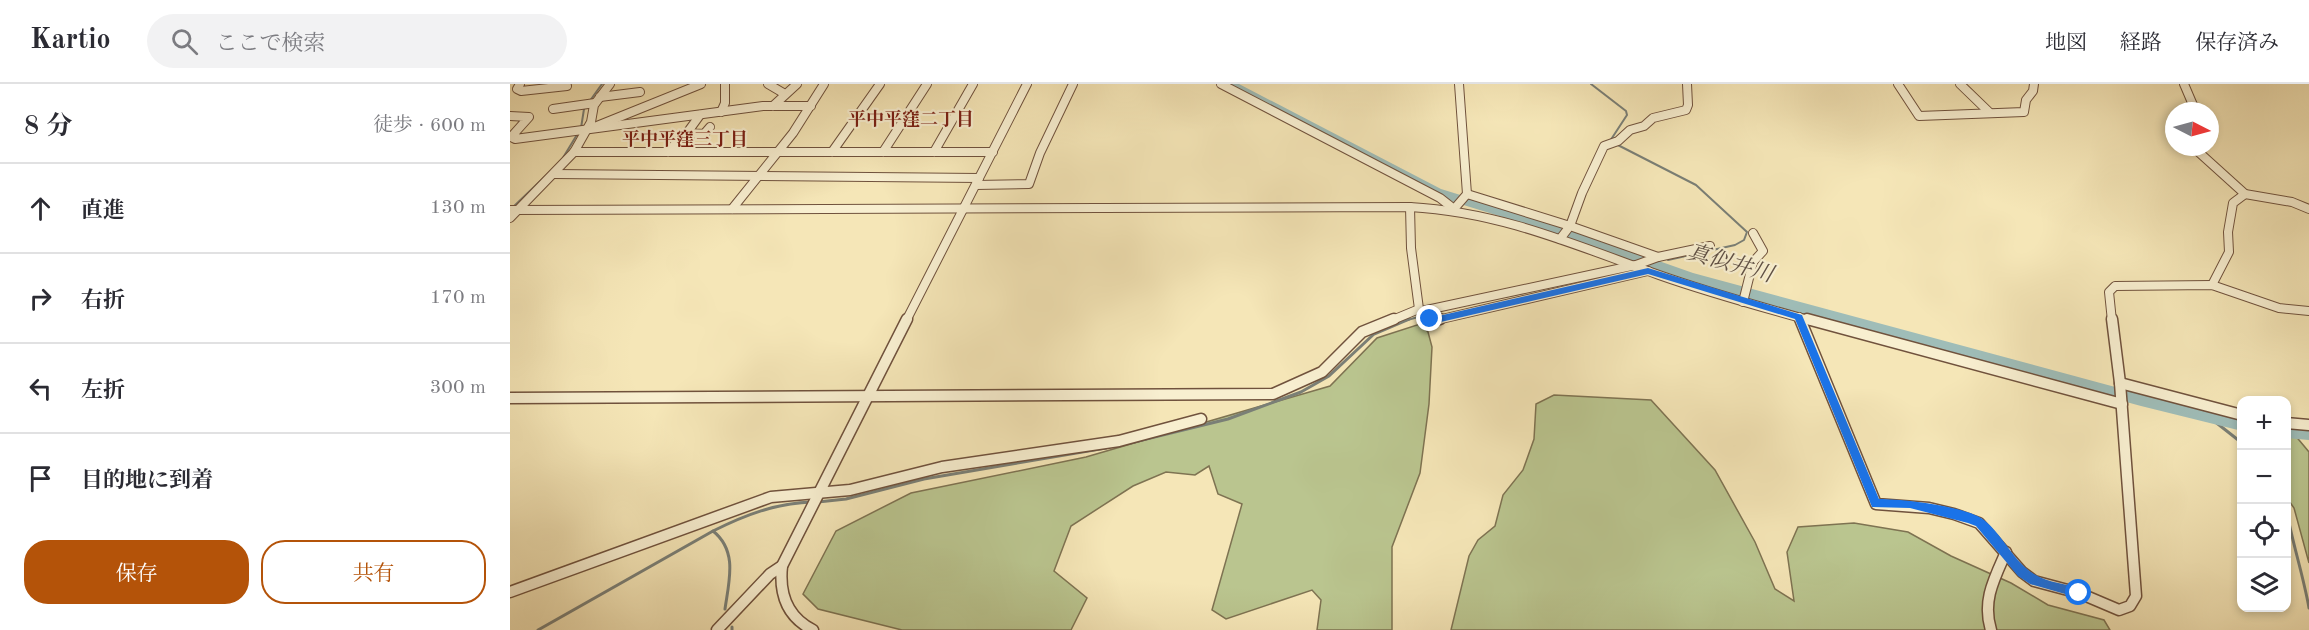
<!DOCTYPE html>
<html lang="ja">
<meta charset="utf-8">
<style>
body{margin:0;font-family:"Old Standard TT","Noto Serif JP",serif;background:#f2f2f3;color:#2b2b33}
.controls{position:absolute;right:18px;bottom:18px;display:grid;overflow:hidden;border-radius:12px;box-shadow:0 3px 9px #0003}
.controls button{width:54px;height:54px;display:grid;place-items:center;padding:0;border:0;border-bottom:2px solid #e1e1e2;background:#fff;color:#2b2b33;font:30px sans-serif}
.compass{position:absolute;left:1655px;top:18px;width:54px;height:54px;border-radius:50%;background:#fff;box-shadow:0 3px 9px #0003;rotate:96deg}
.stop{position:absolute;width:18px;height:18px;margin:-14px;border:4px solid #1a73e8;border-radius:50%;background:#fff}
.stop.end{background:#1a73e8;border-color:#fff;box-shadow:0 2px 6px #0008}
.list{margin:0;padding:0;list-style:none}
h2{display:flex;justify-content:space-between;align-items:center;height:78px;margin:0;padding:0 24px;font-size:26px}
h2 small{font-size:20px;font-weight:400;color:#7c7c81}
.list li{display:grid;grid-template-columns:39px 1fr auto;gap:18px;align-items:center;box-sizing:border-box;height:90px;padding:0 24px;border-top:2px solid #e1e1e2}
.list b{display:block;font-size:22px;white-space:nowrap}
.list em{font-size:20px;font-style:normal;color:#7c7c81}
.actions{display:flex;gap:12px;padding:18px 24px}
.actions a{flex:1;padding:14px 0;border:2px solid #b45309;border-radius:24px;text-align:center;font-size:21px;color:#b45309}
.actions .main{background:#b45309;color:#fff}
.icon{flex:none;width:33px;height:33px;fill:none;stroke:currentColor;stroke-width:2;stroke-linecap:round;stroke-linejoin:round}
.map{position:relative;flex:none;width:1799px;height:546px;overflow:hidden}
header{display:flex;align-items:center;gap:36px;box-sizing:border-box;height:84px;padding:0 30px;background:#fff;border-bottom:2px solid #e1e1e2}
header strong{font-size:28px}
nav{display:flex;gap:33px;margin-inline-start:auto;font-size:21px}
.search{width:420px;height:54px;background:#f2f2f3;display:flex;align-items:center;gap:15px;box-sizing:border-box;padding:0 21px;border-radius:33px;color:#7c7c81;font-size:22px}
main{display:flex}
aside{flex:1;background:#fff}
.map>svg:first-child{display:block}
.green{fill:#bac58f;stroke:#7e7352;stroke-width:1.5}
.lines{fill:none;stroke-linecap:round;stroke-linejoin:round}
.stream-far1{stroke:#7a7f76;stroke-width:2}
.stream{stroke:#7a7f76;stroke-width:3}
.river{fill:#9fbdb8;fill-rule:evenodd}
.minor-far1-casing{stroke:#70523d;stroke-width:10}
.minor-casing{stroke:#70523d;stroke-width:13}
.minor-far1{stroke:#f8efd0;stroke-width:8}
.minor{stroke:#f8efd0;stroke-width:10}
.route{fill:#1a73e8}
.labels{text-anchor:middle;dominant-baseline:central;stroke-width:4.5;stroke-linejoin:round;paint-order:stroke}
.far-neighbourhood-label{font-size:18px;font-weight:bold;fill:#7a1f14;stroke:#f8efd0}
.water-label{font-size:22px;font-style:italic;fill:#5f5045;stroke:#f8efd0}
</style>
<header>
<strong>Kartio</strong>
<div class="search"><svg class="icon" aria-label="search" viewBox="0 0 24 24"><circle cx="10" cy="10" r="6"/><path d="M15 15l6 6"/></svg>ここで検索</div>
<nav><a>地図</a><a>経路</a><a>保存済み</a></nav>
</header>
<main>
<aside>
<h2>8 分<small>徒歩 · 600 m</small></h2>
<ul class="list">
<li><svg class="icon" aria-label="ahead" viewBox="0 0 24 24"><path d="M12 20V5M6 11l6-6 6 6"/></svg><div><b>直進</b></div><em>130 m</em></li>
<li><svg class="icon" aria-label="right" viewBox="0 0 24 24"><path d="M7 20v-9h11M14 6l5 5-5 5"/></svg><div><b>右折</b></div><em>170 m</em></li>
<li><svg class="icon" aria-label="left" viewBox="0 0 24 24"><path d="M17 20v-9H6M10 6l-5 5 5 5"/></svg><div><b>左折</b></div><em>300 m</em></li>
<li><svg class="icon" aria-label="arrive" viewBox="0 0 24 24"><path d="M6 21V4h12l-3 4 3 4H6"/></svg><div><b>目的地に到着</b></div></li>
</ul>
<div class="actions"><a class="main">保存</a><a>共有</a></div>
</aside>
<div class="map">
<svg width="1799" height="546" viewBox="0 0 1799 546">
<rect width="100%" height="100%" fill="#f5e6b7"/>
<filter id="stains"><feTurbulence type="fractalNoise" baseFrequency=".00333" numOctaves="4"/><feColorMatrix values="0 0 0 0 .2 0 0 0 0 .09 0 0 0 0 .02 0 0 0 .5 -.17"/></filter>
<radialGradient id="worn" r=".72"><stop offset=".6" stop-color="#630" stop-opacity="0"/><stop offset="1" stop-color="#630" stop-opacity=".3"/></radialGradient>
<g class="green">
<polygon points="910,240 918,248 922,263 919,320 910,389 882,463 882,546 807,546 811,516 802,506 716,535 702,526 732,420 708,410 699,382 685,391 656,388 623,402 561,442 544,487 577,514 561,546 392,546 308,525 293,510 326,447 401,409 576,373 820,302 867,254"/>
<polygon points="1044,311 1141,316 1205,386 1245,458 1265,505 1284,517 1277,468 1288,443 1344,439 1398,448 1441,472 1501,499 1538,521 1594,536 1600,546 941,546 959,472 968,456 985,442 993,411 1013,386 1024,355 1026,320"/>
<polygon points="1776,349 1784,350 1799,368 1799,479 1784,424 1777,414"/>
</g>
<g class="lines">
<g class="stream-far1">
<polyline points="1081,0 1116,27 1117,31 1100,57 1186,101 1237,148 1234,156 1225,161 1158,176"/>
<polyline points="71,44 74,25 92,0"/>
<polyline points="51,77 68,49"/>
<polyline points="1,125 44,84"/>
<polyline points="894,237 943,223 1014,209"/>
</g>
<g class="stream">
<polyline points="1699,333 1732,359"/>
<polyline points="620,359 718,335 791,308 819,292 864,250 899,235"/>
<polyline points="308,418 336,415 414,395 596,364"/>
<path d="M1776,424C1782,458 1793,490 1799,524"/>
<path d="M203,447C235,431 266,419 302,418"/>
<polyline points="222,543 222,546"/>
<path d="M28,546L203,447C228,467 219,497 215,525"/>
</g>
<g class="river">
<polygon points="714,0 729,0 931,105 1041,139 1183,189 1631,310 1732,333 1732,347 1631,322 1173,197 1031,145 921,111"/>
<polygon points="1776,340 1799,342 1799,356 1776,354"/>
</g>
<g class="minor-far1-casing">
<g id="minor-far1">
<polyline points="10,0 7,5 11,7 57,2"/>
<polyline points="258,0 275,10"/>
<polyline points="711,0 930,114 944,125"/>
<polyline points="1388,0 1409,32 1514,28 1516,16 1523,7 1524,0"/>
<polyline points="1450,0 1479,28"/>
<polyline points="1674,0 1683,21 1682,27"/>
<polyline points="90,13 130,8"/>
<polyline points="263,22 287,0"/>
<polyline points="43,25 85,19"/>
<polyline points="211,28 215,19 215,0"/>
<polyline points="190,31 177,49 194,50 200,43"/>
<polyline points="0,32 19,33 1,53 5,55 253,22 301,22"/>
<polyline points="87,42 191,0"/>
<polyline points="1683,63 1735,110 1723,119 1718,148 1719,168 1702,201"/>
<polyline points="64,68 483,68"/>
<polyline points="158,68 172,52 178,50"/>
<polyline points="322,68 370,0"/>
<polyline points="373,68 417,0"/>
<polyline points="424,68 463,0"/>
<polyline points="44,90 469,94"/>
<polyline points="466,101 519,100 530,69 563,0"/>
<polyline points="957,110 1060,142 1072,109 1094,62 1108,57 1120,46 1134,42 1143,34 1176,26 1178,21 1177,0"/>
<polyline points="1735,110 1782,118 1799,125"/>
<polyline points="222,125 283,49 314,0"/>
<polyline points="944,125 957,110 949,0"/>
<path d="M0,126L900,123C991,128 1065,161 1149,191C1200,209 1251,223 1302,237"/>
<polyline points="0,134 64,68 81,38 84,21 100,0"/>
<polyline points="1148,173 1200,162"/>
<polyline points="1233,218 1243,178 1253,167 1243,149"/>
<polyline points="909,225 922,237"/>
<polyline points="912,227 1126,181 1148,173 1060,142 1050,155"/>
<polyline points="1289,233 1291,237"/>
<polyline points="396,237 517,0"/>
<polyline points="880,237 909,225 901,164 900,123"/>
<polyline points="923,237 1138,187"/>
<polyline points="1602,237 1599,208 1605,202 1702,201 1769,224 1799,227"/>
</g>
</g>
<g class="minor-casing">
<g id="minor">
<polyline points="920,235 922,237 930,235"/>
<polyline points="1290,235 1366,420 1419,424 1444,430 1469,439 1512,488 1524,497 1569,509 1609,526 1620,522 1626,512 1610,299 1602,235"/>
<polyline points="1297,235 1612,320"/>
<polyline points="1610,299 1732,331"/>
<polyline points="0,314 763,310 812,288 852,248 884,235"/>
<polyline points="1776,339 1799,341"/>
<polyline points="0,508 261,413 340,406 432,383 609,357 691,335"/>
<polyline points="207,546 260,490 272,482"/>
<path d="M303,546C277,533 269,510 272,482L397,235"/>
<path d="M1481,546C1472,517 1484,495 1496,468"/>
</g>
</g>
<use href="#minor-far1" class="minor-far1"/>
<use href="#minor" class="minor"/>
</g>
<path class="route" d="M1138,184L1292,231L1369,415C1392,415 1456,422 1474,436C1493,451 1503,477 1524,490C1538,499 1558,500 1574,505V513L1569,514L1520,500L1508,492L1466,442L1458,439L1400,424L1362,423L1285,235L1138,190L922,240L915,235L920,231L924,233Z"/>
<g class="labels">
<g class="far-neighbourhood-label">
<text x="401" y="36">平中平窪二丁目</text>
<text x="175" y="56">平中平窪三丁目</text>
</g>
<g class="water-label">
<text transform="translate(1220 180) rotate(16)">真似井川</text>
</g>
</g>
<rect width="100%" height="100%" filter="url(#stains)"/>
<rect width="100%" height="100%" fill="url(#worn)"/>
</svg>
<div class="controls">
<button>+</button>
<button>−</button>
<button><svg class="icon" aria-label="locate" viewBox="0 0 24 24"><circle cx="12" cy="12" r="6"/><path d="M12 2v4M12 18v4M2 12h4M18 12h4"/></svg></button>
<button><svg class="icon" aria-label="layers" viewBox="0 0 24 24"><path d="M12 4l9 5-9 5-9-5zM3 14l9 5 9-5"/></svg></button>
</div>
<svg class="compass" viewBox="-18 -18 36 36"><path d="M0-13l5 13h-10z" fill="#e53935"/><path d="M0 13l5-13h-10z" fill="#7c7c81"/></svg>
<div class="stop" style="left:1569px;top:509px"></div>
<div class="stop end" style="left:920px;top:235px"></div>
</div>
</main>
